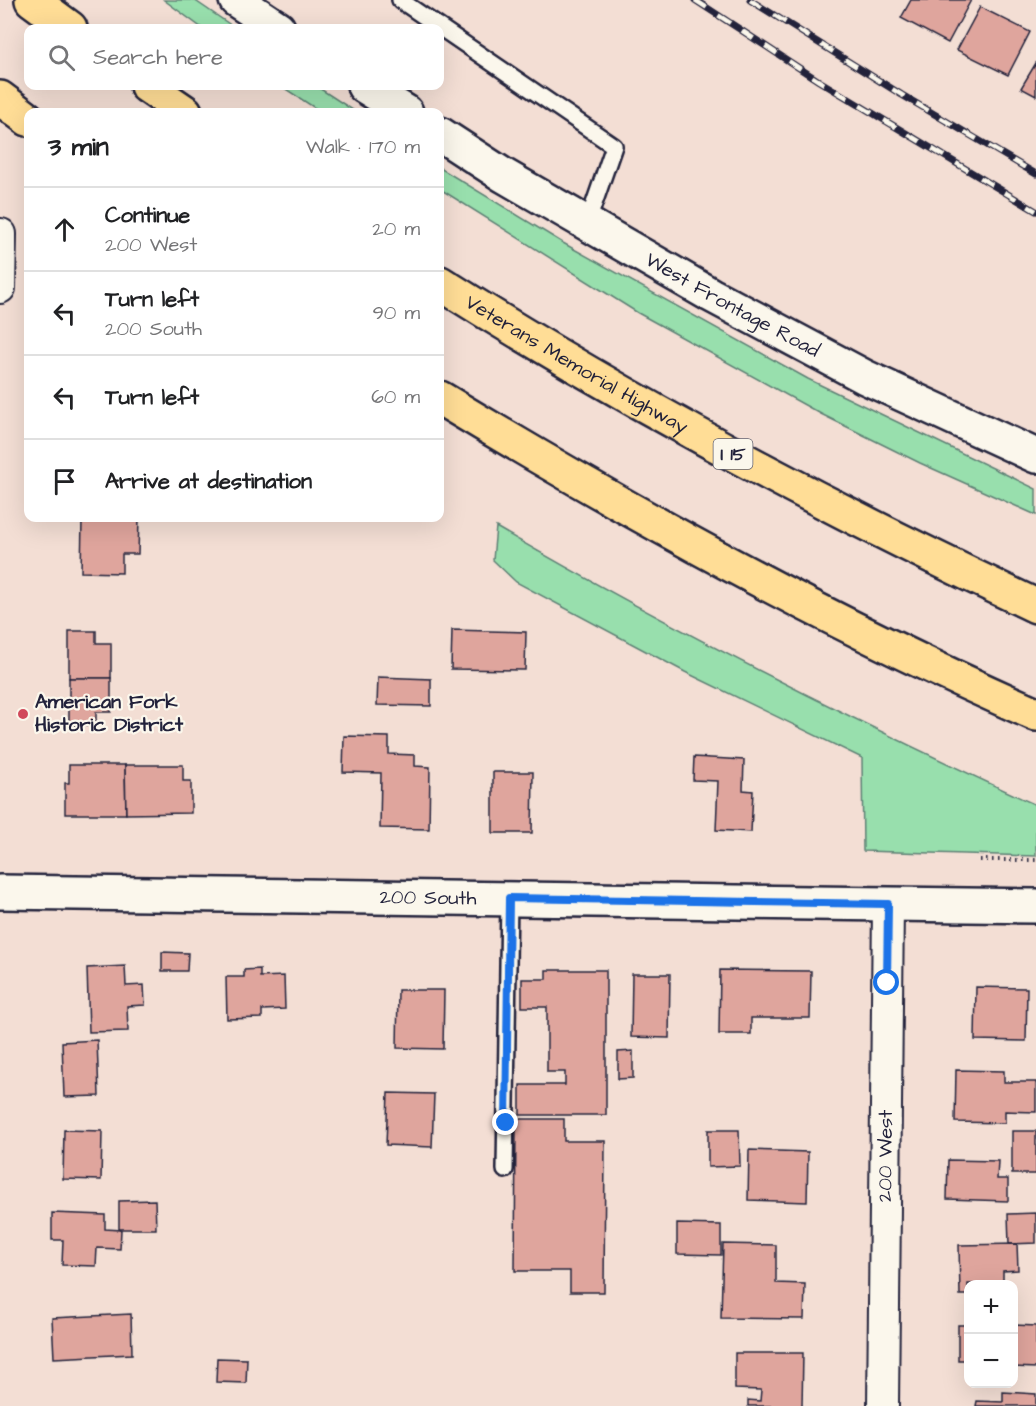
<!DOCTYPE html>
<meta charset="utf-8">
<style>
body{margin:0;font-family:"Architects Daughter",sans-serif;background:#f2f2f2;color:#202124}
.controls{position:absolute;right:18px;bottom:18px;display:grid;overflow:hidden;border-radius:12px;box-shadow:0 6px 24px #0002}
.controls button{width:54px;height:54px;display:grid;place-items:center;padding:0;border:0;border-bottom:2px solid #e0e0e0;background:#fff;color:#202124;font:30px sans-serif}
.stop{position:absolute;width:18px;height:18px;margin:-14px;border:4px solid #1a73e8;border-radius:50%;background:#fff}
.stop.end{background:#1a73e8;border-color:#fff;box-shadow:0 2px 6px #0008}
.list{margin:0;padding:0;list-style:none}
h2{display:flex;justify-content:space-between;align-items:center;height:78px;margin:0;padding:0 24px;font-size:26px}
h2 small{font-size:20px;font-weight:400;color:#757577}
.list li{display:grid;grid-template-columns:39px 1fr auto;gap:18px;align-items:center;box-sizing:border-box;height:84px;padding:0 24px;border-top:2px solid #e0e0e0}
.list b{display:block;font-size:22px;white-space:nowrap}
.list p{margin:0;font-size:20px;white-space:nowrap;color:#757577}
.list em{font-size:20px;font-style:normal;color:#757577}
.icon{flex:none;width:33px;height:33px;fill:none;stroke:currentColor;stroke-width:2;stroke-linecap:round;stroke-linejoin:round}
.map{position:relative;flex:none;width:1036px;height:1406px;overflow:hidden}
.search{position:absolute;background:#fff;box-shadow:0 6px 24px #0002;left:24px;top:24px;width:420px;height:66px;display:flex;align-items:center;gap:15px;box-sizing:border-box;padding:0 21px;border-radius:12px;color:#757577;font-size:22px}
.panel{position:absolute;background:#fff;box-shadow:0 6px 24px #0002;left:24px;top:108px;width:420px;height:414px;border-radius:12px}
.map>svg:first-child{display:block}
.green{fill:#98dfad;stroke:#5d8074;stroke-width:1.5}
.building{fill:#dfa59d;stroke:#22223b;stroke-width:1.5}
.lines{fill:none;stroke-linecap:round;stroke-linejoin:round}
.service-casing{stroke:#22223b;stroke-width:20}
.minor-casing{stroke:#22223b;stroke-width:34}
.tertiary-casing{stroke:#22223b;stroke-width:38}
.motorway-casing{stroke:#22223b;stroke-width:38}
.path{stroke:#22223b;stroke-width:4;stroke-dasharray:1.5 4.5;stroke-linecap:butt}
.service{stroke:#fbf7ec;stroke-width:15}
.minor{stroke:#fbf7ec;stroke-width:30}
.tertiary{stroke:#fbf7ec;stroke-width:33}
.motorway{stroke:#ffdd96;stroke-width:33}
.rail-casing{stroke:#22223b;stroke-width:7}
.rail{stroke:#fbf7ec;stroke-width:4.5;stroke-dasharray:14;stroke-linecap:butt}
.route{stroke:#1a73e8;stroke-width:8}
.poi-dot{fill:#d1495b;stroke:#fbf7ec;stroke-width:2}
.labels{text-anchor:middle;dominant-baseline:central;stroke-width:4.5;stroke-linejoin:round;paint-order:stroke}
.shield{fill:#fbf7ec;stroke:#636270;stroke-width:1.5}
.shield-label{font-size:18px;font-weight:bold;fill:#22223b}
.street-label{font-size:20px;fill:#22223b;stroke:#fbf7ec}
.poi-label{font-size:20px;font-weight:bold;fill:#22223b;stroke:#fbf7ec;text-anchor:start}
</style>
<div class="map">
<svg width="1036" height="1406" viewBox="0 0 1036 1406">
<rect width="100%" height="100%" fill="#f3ded4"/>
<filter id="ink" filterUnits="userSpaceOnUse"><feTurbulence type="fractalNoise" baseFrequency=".0167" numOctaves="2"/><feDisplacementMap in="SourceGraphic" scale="12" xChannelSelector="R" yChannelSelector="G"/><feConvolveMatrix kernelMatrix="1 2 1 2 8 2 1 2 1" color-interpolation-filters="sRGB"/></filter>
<g filter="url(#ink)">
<g class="green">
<polygon points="164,0 194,0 235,28 202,28"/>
<polygon points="281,86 316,86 356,112 321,112"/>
<polygon points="440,168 563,243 808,379 1036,489 1036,515 920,463 821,414 638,313 440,189"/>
<path d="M496,527C671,629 852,720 1036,805V856L863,851L862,758L685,672L516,582L493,560Z"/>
</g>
<g class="building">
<polygon points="911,0 971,0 948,43 901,18"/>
<polygon points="980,7 1030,32 1008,75 957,50"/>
<polygon points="1036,63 1036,96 1021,88"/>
<polygon points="106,518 139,518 138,554 122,554 122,573 81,572 82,520 106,520"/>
<polygon points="452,630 526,632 525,670 451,669"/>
<polygon points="69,631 96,631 96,643 111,643 111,678 69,678"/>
<polygon points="378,677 431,679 431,706 377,705"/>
<polygon points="69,678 111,678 111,712 96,712 96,725 69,725"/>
<polygon points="344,736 389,737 389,754 415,755 415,766 430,767 429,829 380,828 381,773 343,772"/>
<polygon points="694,757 744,760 743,790 753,791 751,832 716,830 718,781 693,780"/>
<polygon points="69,765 125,765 126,814 65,814 65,783 69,783"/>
<polygon points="125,765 183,765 183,781 191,781 191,813 126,814"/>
<polygon points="493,772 533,772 532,833 493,833"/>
<polygon points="162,952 188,953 187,971 162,971"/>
<polygon points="125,966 126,986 144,985 145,1005 127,1006 128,1031 89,1032 87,968"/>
<polygon points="260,969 260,977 284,976 285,1009 262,1010 262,1018 227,1019 226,977 244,977 244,970"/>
<polygon points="546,970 606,970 606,1115 520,1115 520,1085 565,1085 565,1072 547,1072 547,1007 522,1007 522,979 546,979"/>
<polygon points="720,970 811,971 810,1018 751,1018 751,1034 719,1034"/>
<polygon points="632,974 670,974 669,1038 631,1037"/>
<polygon points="976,987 1027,988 1026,1041 975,1040"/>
<polygon points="398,990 444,990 443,1049 397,1048"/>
<polygon points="97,1040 99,1096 64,1097 62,1042"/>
<polygon points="633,1051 633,1078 618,1079 618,1052"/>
<polygon points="956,1070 1004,1071 1004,1082 1036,1082 1036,1112 1005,1111 1005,1123 955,1122"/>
<polygon points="388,1093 434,1094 432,1147 386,1145"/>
<polygon points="516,1119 564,1119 564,1141 605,1141 604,1292 570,1292 570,1271 515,1271"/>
<polygon points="64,1130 102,1131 101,1180 63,1179"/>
<polygon points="708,1130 739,1130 740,1166 708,1167"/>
<rect x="1012" y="1131" width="24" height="43"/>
<polygon points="749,1150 808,1152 807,1202 748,1200"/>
<polygon points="948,1160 998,1161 997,1179 1008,1179 1008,1201 947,1199"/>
<polygon points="155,1200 156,1229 119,1229 119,1201"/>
<polygon points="52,1213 105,1215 105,1229 121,1230 120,1249 97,1248 96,1266 62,1265 63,1240 52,1240"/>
<polygon points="1036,1213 1036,1243 1009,1244 1008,1214"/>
<polygon points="677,1224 721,1225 721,1255 677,1254"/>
<polygon points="723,1244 776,1245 776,1283 805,1284 804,1319 721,1318"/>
<polygon points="1017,1244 1018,1270 1003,1271 1003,1284 968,1284 968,1295 960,1295 959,1245"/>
<polygon points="131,1314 132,1354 54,1358 52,1318"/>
<rect x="958" y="1325" width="10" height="35"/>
<polygon points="1014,1325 1036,1326 1036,1368 1014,1367"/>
<polygon points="735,1353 803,1353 802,1406 748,1406 748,1400 760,1401 761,1390 735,1389"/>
<polygon points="217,1358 247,1359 246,1383 216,1382"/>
<polygon points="1003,1392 1036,1394 1036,1406 976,1406 977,1401 1003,1402"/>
</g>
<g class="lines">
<g class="service-casing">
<g id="service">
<polyline points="400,0 614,146 587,224"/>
<polyline points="505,1170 509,898"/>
</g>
</g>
<g class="minor-casing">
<g id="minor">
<polyline points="0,288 1,234"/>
<path id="s1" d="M883,1406L888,904"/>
</g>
</g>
<g class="tertiary-casing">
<g id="tertiary">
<polyline points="236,0 278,28"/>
<polyline points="364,86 406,112"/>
<path id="s2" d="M440,134L503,175L711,295L865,377L1036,456"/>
<path id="s3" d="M0,892L1036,906"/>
</g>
</g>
<g class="motorway-casing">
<g id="motorway">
<polyline points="32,0 70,28"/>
<polyline points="147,86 185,112"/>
<polyline points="0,98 28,119"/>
<path id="s4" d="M440,283C631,404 831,510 1036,606"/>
<path d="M440,398C632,514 830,624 1036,714"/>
</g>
</g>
<polyline class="path" points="980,860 1036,860"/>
<use href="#service" class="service"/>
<use href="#minor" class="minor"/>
<use href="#tertiary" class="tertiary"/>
<use href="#motorway" class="motorway"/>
<g class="rail-casing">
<g id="rail">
<polyline points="695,0 819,81 1036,211"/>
<polyline points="750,0 902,95 1036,174"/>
</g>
</g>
<use href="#rail" class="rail"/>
</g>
</g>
<g class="lines" filter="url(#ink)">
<polyline class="route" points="506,1123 509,898 888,904 887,983"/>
</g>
<circle class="poi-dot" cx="23" cy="714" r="6"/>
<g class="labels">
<rect class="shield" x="713.5" y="439" width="39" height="30" rx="4.5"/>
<g class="shield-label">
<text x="733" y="454">I 15</text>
</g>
<g class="street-label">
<text stroke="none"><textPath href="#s2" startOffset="339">West Frontage Road</textPath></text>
<text stroke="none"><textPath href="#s4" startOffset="159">Veterans Memorial Highway</textPath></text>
<text stroke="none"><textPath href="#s3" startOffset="428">200 South</textPath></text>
<text stroke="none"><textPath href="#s1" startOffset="250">200 West</textPath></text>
</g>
<g class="poi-label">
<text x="35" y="702">American Fork<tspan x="35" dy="23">Historic District</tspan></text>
</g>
</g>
</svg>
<div class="controls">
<button>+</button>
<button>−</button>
</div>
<div class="stop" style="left:887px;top:983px"></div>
<div class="stop end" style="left:506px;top:1123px"></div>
<div class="search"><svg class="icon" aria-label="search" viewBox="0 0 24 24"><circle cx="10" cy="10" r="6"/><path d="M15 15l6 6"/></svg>Search here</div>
<section class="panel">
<h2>3 min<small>Walk · 170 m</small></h2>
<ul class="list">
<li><svg class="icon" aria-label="ahead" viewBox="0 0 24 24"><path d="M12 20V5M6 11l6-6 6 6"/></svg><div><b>Continue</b><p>200 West</p></div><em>20 m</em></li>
<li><svg class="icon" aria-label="left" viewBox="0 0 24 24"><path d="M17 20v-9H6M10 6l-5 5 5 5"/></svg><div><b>Turn left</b><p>200 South</p></div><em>90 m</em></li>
<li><svg class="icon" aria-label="left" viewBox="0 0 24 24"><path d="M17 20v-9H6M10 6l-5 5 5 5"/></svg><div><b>Turn left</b></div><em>60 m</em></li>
<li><svg class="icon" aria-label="arrive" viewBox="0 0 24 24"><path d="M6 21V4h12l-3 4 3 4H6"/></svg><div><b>Arrive at destination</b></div></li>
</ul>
</section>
</div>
